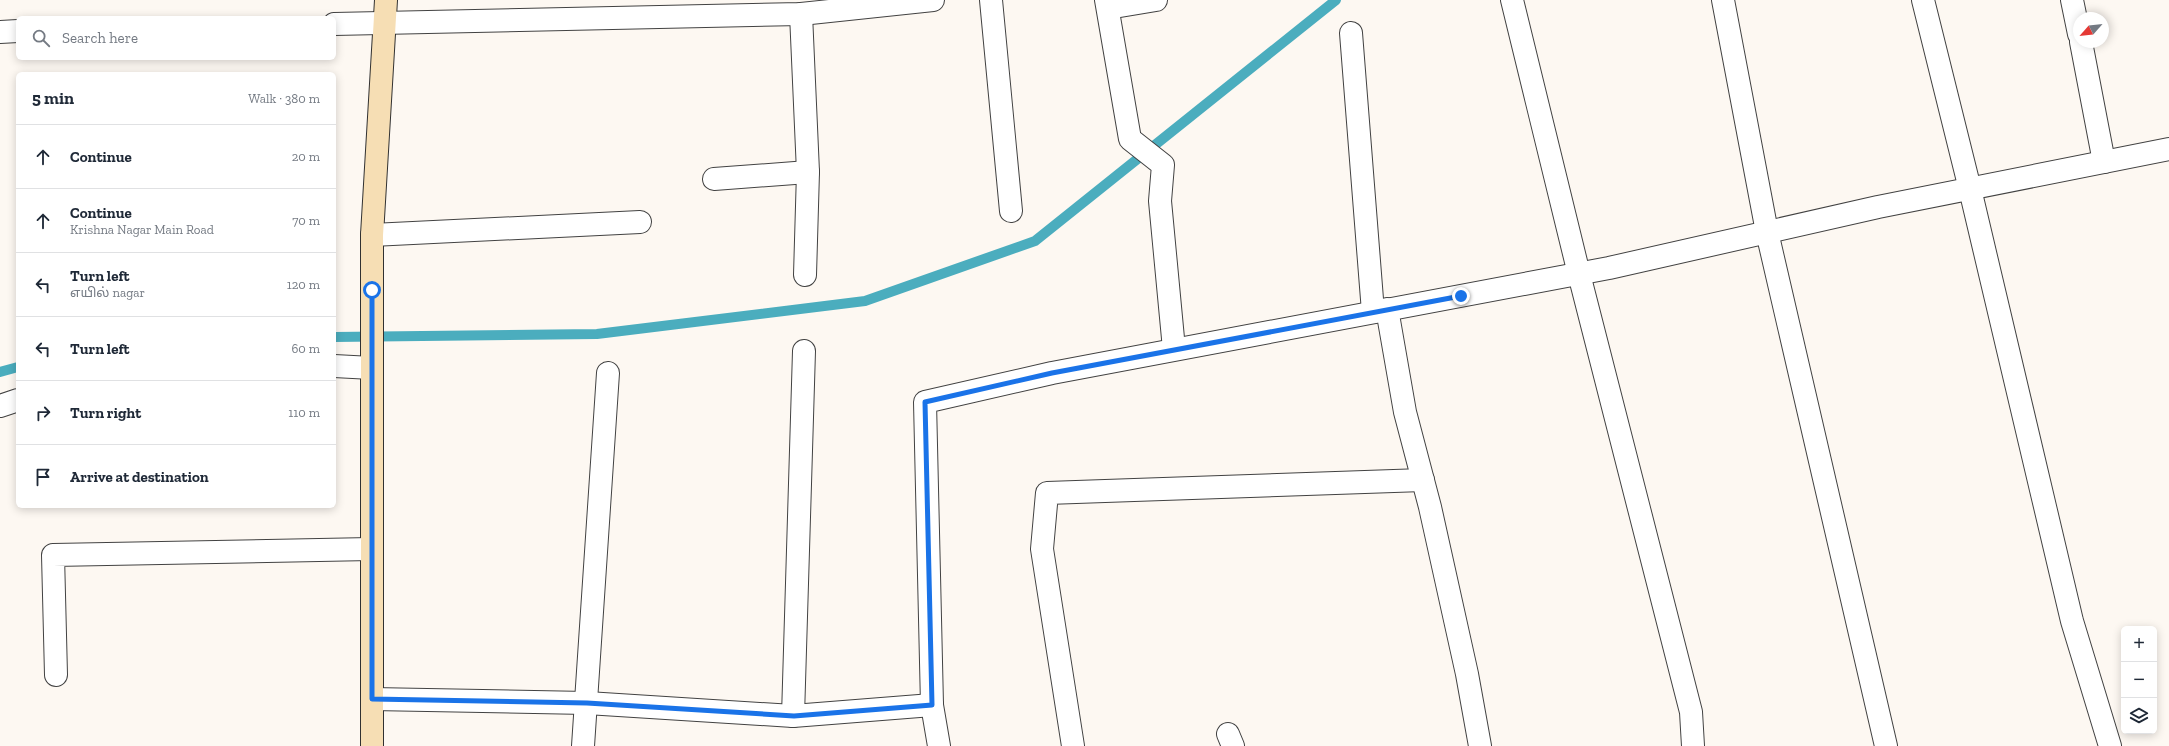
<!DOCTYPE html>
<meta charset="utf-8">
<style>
body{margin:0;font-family:"Zilla Slab","Noto Sans Tamil",serif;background:#f6f6f7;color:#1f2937}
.controls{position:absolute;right:12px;bottom:12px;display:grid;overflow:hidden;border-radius:6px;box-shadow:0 2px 10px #0003}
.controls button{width:36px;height:36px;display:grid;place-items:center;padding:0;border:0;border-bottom:1px solid #e0e1e3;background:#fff;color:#1f2937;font:20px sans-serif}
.compass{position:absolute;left:2073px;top:12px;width:36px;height:36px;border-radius:50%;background:#fff;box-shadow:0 2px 10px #0003;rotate:243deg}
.stop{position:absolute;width:12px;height:12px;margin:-9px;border:3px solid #1a73e8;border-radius:50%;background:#fff}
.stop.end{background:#1a73e8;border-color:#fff;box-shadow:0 1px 4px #0008}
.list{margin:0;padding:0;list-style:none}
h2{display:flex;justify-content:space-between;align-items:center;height:52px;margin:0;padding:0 16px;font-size:17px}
h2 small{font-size:13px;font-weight:400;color:#747a83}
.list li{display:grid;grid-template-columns:26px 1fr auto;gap:12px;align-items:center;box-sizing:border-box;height:64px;padding:0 16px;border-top:1px solid #e0e1e3}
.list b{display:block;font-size:15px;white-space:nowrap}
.list p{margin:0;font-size:13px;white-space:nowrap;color:#747a83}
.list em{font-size:13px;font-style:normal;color:#747a83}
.icon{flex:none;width:22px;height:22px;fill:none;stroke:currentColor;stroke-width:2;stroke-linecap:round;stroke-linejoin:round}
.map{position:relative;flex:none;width:2169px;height:746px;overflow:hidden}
.search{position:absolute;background:#fff;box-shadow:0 2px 10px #0003;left:16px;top:16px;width:320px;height:44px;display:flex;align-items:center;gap:10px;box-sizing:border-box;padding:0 14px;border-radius:6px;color:#747a83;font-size:15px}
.panel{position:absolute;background:#fff;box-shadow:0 2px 10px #0003;left:16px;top:72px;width:320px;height:436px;border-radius:6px}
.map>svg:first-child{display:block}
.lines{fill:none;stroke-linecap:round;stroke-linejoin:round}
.stream{stroke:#4badbe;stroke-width:10}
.street-casing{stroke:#424242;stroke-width:24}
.secondary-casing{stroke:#313131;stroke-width:24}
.street{stroke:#fff;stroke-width:22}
.secondary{stroke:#f6deb4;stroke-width:22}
.route{stroke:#1a73e8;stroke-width:5}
</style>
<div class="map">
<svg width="2169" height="746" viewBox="0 0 2169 746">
<rect width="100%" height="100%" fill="#fdf8f2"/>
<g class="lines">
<g class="stream">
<polyline points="334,337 597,334 865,301 1035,241 1336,0"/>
<polyline points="0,372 18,367"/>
</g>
<g class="street-casing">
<g id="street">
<polyline points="991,0 1011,211"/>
<polyline points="1106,0 1130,139 1163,165 1160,201 1174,349"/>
<polyline points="1512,0 1579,274 1691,712 1693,746"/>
<polyline points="1723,0 1767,232 1886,746"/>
<polyline points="1923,0 1970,189 2072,621 2110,746"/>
<polyline points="2072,0 2079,34"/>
<polyline points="1108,8 1156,0"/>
<polyline points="801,14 808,172 805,275"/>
<polyline points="334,24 801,14 933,0"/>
<polyline points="0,32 18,31"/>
<polyline points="1351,33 1373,312"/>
<polyline points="2081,42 2104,162"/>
<polyline points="714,179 808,172"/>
<polyline points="372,235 640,222"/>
<polyline points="1387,309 1405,412 1430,507 1467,674 1480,746"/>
<polyline points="334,366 372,368"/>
<polyline points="0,406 18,400"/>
<polyline points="56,675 53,555 371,549"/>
<polyline points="372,699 587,703 793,716 932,705"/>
<polyline points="793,716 804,351"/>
<polyline points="1228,734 1233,746"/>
<polyline points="583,746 608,373"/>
<polyline points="939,746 932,705 925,402 1052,373 1609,268 1878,207 2169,149"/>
<polyline points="1073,746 1042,549 1047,493 1423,480"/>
</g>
</g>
<g class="secondary-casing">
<polyline id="secondary" points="372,746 372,235 386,0"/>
</g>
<use href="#street" class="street"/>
<use href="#secondary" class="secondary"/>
</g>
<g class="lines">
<polyline class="route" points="372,290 372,699 587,703 794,716 932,705 925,402 1052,373 1461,296"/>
</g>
</svg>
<div class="controls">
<button>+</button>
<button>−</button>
<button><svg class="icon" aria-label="layers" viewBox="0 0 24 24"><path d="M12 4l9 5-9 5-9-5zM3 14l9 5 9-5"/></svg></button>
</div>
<svg class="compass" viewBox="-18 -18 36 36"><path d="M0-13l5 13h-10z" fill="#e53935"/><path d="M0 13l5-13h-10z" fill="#747a83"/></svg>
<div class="stop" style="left:372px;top:290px"></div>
<div class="stop end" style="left:1461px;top:296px"></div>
<div class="search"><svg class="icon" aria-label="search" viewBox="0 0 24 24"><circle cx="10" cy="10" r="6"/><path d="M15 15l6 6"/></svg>Search here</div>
<section class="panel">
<h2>5 min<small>Walk · 380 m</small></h2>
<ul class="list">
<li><svg class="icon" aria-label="ahead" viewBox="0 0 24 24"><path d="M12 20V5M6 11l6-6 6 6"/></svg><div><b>Continue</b></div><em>20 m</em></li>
<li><svg class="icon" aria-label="ahead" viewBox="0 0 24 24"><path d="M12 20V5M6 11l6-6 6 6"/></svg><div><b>Continue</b><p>Krishna Nagar Main Road</p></div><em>70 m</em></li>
<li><svg class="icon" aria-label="left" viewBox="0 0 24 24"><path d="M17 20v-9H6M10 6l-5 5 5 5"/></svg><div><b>Turn left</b><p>எயில் nagar</p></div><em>120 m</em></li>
<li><svg class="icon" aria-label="left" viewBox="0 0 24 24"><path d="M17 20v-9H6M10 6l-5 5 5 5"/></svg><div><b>Turn left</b></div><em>60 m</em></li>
<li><svg class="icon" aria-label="right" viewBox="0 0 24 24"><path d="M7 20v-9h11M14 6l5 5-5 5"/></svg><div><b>Turn right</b></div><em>110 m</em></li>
<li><svg class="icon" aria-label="arrive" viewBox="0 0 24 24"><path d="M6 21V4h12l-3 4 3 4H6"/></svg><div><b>Arrive at destination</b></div></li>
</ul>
</section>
</div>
